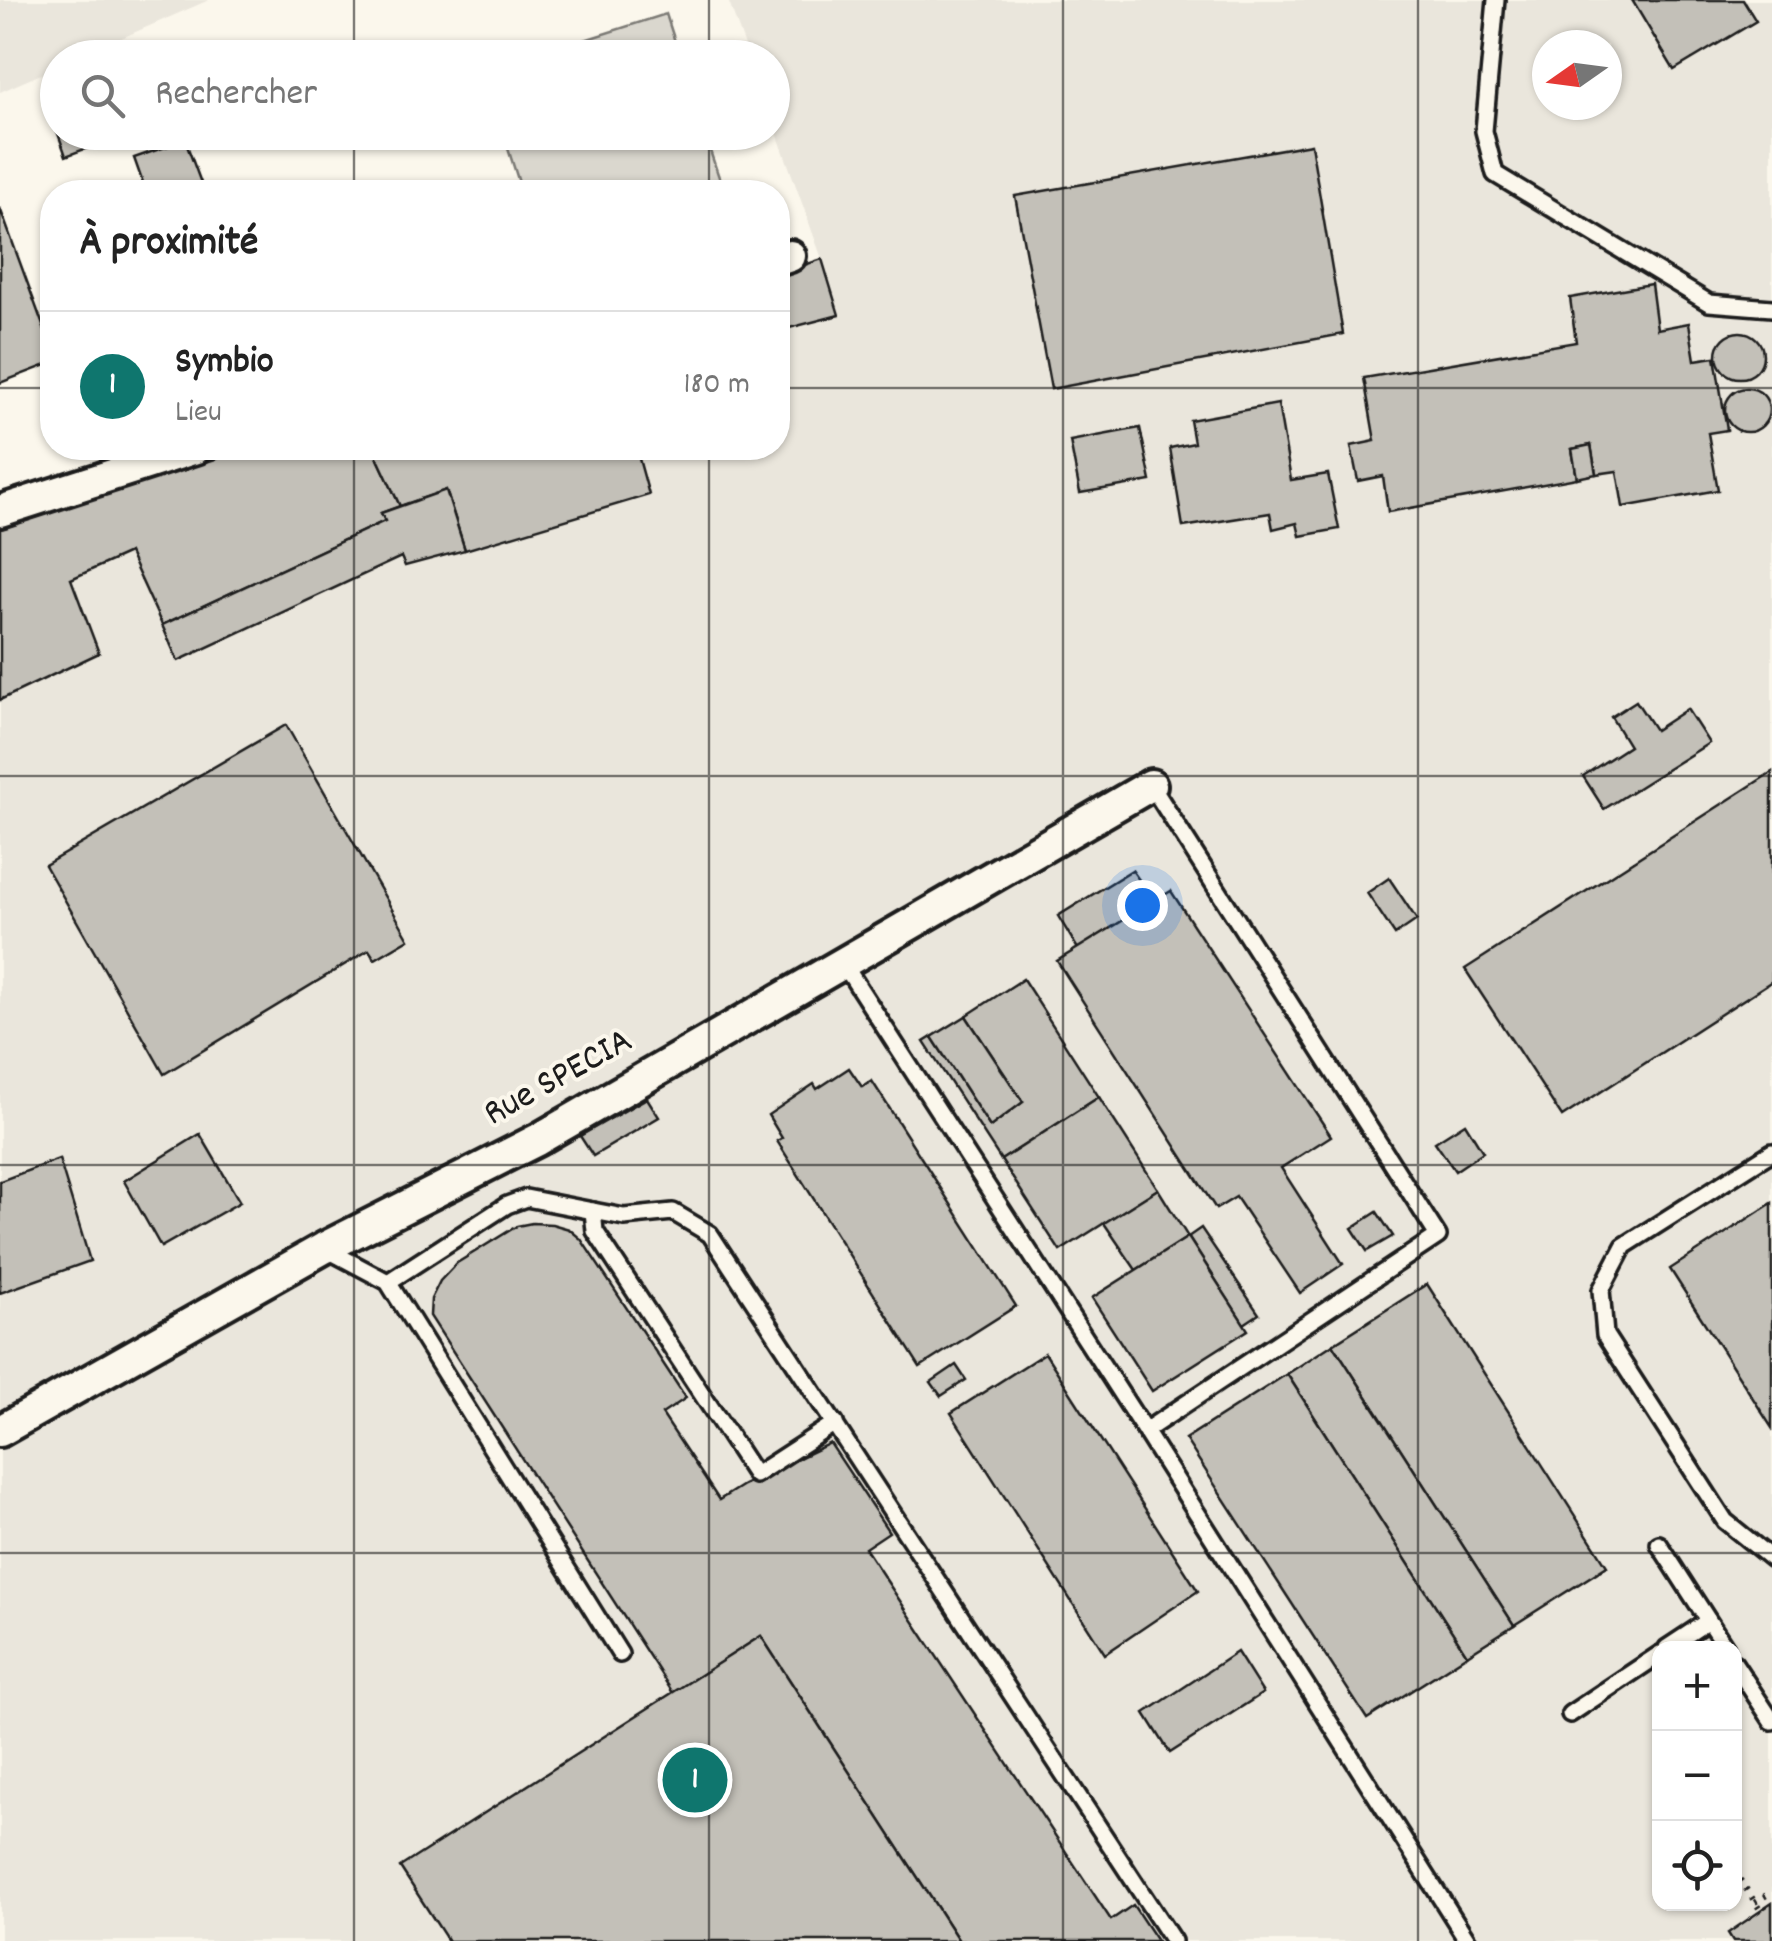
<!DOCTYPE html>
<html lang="fr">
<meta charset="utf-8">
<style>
body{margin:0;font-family:Dekko,sans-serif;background:#f2f2f2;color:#222}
.controls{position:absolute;right:30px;bottom:30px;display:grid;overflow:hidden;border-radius:20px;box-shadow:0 2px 8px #0004}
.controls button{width:90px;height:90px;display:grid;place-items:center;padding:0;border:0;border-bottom:2px solid #e0e0e0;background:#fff;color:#222;font:50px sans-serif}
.compass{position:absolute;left:1532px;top:30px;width:90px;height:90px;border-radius:50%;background:#fff;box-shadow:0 2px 8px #0004;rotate:256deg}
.you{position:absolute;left:1142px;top:905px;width:35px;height:35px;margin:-25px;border:8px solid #fff;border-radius:50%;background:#1a73e8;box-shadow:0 0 0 15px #1a73e833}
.badge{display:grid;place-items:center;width:65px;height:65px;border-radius:50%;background:#0f766e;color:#fff;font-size:32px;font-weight:700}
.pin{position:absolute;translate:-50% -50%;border:5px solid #fff;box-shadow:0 2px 10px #0006}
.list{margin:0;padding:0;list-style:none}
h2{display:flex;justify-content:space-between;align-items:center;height:130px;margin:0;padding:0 40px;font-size:42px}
h2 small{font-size:32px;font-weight:400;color:#767676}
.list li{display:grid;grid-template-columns:65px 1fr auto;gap:30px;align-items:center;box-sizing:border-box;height:150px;padding:0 40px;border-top:2px solid #e0e0e0}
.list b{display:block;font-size:38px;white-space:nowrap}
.list p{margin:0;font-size:32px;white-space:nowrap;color:#767676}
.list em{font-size:32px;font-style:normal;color:#767676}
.icon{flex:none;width:55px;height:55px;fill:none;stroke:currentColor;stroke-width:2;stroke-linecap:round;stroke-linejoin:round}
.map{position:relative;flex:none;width:1772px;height:1941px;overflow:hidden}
.search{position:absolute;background:#fff;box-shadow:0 2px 8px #0004;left:40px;top:40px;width:750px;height:110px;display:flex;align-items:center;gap:25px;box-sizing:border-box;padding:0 35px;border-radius:55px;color:#767676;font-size:38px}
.panel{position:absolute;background:#fff;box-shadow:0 2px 8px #0004;left:40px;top:180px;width:750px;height:280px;border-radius:40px}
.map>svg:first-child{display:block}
.built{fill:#eae6dc;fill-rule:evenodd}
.green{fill:#dad7ce;stroke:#7b7a75;stroke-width:2.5}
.building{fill:#c3c0b8;stroke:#1c1c1c;stroke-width:2.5}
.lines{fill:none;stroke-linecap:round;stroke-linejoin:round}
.service-casing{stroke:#1c1c1c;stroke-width:22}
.minor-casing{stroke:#1c1c1c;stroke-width:38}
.path{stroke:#1c1c1c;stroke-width:6;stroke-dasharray:2.5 8;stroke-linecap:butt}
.service{stroke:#fbf7ec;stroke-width:15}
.minor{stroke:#fbf7ec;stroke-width:30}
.grid{fill:none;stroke:#1c1c1c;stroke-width:2.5;stroke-opacity:0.55}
.labels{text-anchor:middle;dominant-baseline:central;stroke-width:8;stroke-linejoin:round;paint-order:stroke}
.street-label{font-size:38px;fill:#1c1c1c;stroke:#fbf7ec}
</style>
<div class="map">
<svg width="1772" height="1941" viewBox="0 0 1772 1941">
<rect width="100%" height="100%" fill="#fbf7ec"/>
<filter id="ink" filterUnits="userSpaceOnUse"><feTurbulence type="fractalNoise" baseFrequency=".01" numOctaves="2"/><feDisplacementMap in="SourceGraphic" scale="20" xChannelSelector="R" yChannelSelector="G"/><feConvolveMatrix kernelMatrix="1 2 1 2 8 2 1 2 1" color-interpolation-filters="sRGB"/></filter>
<g filter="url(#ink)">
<g class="built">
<polygon points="0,0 209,0 78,57 58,58 57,67 0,92"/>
<path d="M728,0H1772V1941H0V529L249,448H778V274L822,259L773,122L772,58L749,57ZM1547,45H1607V105H1547ZM1660,1648H1734V1904H1660Z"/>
</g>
<g class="green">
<polygon points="666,14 680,57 531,57"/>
<polygon points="503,133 704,133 724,192 522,192"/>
</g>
<g class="building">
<polygon points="1632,0 1743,0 1756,21 1674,70"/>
<polygon points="58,124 58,132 131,132 66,156 55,125"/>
<polygon points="185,140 204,191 146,192 134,158"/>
<polygon points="1311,144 1343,334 1051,389 1015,196"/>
<polygon points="0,208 52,350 52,363 0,383"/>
<polygon points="822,259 839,315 778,331 778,274"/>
<polygon points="1651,284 1657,329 1689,323 1695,360 1715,357 1727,430 1708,433 1718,490 1623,507 1617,471 1596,474 1591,445 1572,449 1577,478 1388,512 1383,476 1358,481 1351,446 1375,441 1364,378 1576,342 1570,298"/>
<circle cx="1740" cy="355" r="23"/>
<circle cx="1747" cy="410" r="22"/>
<polygon points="1278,404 1291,480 1328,474 1339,529 1300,536 1297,523 1273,529 1270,513 1183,527 1170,448 1194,443 1190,420"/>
<polygon points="1140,428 1151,481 1080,493 1070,441"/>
<polygon points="1591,445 1596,474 1577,478 1572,449"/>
<polygon points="249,448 373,448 400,506 381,513 385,521 162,625 129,553 71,579 99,653 0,700 0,529"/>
<polygon points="373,448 636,448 649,495 465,550 446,490 400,506"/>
<polygon points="446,490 465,550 405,566 401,557 178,661 162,625 385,521 381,513"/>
<polygon points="1636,701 1655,730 1687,709 1709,743 1604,809 1583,776 1629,746 1611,717"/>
<polygon points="286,725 409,939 375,959 369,950 164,1074 45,865"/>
<polygon points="1772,772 1772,981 1562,1117 1465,969"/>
<polygon points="1132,870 1154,901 1078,949 1058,916"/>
<polygon points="1389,878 1417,920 1395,935 1367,893"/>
<polygon points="1171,891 1331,1136 1281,1168 1343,1264 1300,1293 1236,1197 1216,1209 1057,961"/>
<polygon points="1023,979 1099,1097 1001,1160 924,1042 932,1037 990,1127 1023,1102 966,1016"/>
<polygon points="966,1016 1023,1102 990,1127 932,1037"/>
<polygon points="849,1068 862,1087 872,1081 1016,1306 920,1367 777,1141 782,1138 768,1115 814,1084 817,1089"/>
<polygon points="1099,1097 1158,1189 1060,1251 1001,1160"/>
<polygon points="647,1098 659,1117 593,1156 580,1136"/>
<polygon points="1465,1123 1483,1152 1455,1171 1435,1142"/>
<polygon points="200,1134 240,1202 161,1247 124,1181"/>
<polygon points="59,1159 90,1261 0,1293 0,1181"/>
<polygon points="1158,1189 1188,1237 1136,1270 1104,1223"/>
<polygon points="1772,1203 1772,1428 1670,1269"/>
<polygon points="1377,1212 1393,1236 1367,1251 1352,1228"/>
<polygon points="532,1223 552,1224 569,1229 581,1239 686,1398 662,1414 719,1500 743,1485 830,1443 889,1532 865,1548 1111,1920 1133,1905 1157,1941 959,1941 761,1636 673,1693 430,1316 431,1299 440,1281 457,1263 517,1226"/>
<polygon points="1201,1228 1259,1314 1244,1324 1188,1237"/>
<polygon points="1188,1237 1248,1330 1152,1391 1092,1298"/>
<polygon points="1427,1284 1607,1566 1514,1625 1333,1344"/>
<polygon points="1333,1344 1514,1625 1467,1655 1287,1374"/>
<polygon points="1045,1353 1198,1591 1105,1654 951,1413"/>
<polygon points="956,1365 966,1380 941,1396 931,1382"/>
<polygon points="1287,1374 1467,1655 1367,1719 1185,1439"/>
<polygon points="761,1636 959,1941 448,1941 400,1867"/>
<polygon points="1237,1652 1263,1693 1170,1753 1145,1713"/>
<polygon points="1772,1903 1772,1941 1733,1941 1728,1933"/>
</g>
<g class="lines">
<g class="service-casing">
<g id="service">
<polyline points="1496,0 1484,131 1495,174 1709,303 1772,308"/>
<polyline points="843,963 1145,1431 1468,1941"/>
<polyline points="1772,1152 1624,1246 1601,1290 1605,1335 1725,1521 1772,1559"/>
<polyline points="593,1211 595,1231 755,1475 835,1423"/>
<polyline points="324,1248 388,1282 620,1654"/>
<polyline points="388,1282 507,1205 526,1198 624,1217 673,1212 710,1234 1173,1941"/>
<polyline points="1145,1431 1438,1236 1151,785"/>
<polyline points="1659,1544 1726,1648"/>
<polyline points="1667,1648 1708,1621"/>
<polyline points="1734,1663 1772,1721"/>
<polyline points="1570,1714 1660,1654"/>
</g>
</g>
<g class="minor-casing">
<g id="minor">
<polyline points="778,260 790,256"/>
<polyline points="0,511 196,448"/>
<polyline points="0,1431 324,1248 537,1140 1151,785"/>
</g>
</g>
<g class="path">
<polyline points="1734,1871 1761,1911"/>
<polyline points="1755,1902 1772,1892"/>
</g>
<use href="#service" class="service"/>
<use href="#minor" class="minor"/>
</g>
</g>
<path class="grid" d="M354,0V58M709,0V58M1063,0V1941M1418,0V1941M354,132V192M709,132V192M0,388H52M778,388H1772M354,448V1941M709,448V1941M0,776H1772M0,1165H1772M0,1553H1772"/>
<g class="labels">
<g class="street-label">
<text transform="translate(559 1079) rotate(-29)">Rue SPECIA</text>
</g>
</g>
</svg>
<div class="controls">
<button>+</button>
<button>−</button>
<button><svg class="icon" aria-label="locate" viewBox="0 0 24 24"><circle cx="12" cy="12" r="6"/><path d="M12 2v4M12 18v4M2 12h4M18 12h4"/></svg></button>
</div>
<svg class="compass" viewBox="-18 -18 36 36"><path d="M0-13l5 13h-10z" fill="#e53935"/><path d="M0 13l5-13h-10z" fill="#767676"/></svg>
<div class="you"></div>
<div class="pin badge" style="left:695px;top:1780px">1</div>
<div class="search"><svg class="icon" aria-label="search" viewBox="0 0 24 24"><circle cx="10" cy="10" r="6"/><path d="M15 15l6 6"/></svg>Rechercher</div>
<section class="panel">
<h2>À proximité<small></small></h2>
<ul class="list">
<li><span class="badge">1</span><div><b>Symbio</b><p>Lieu</p></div><em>180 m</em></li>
</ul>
</section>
</div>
